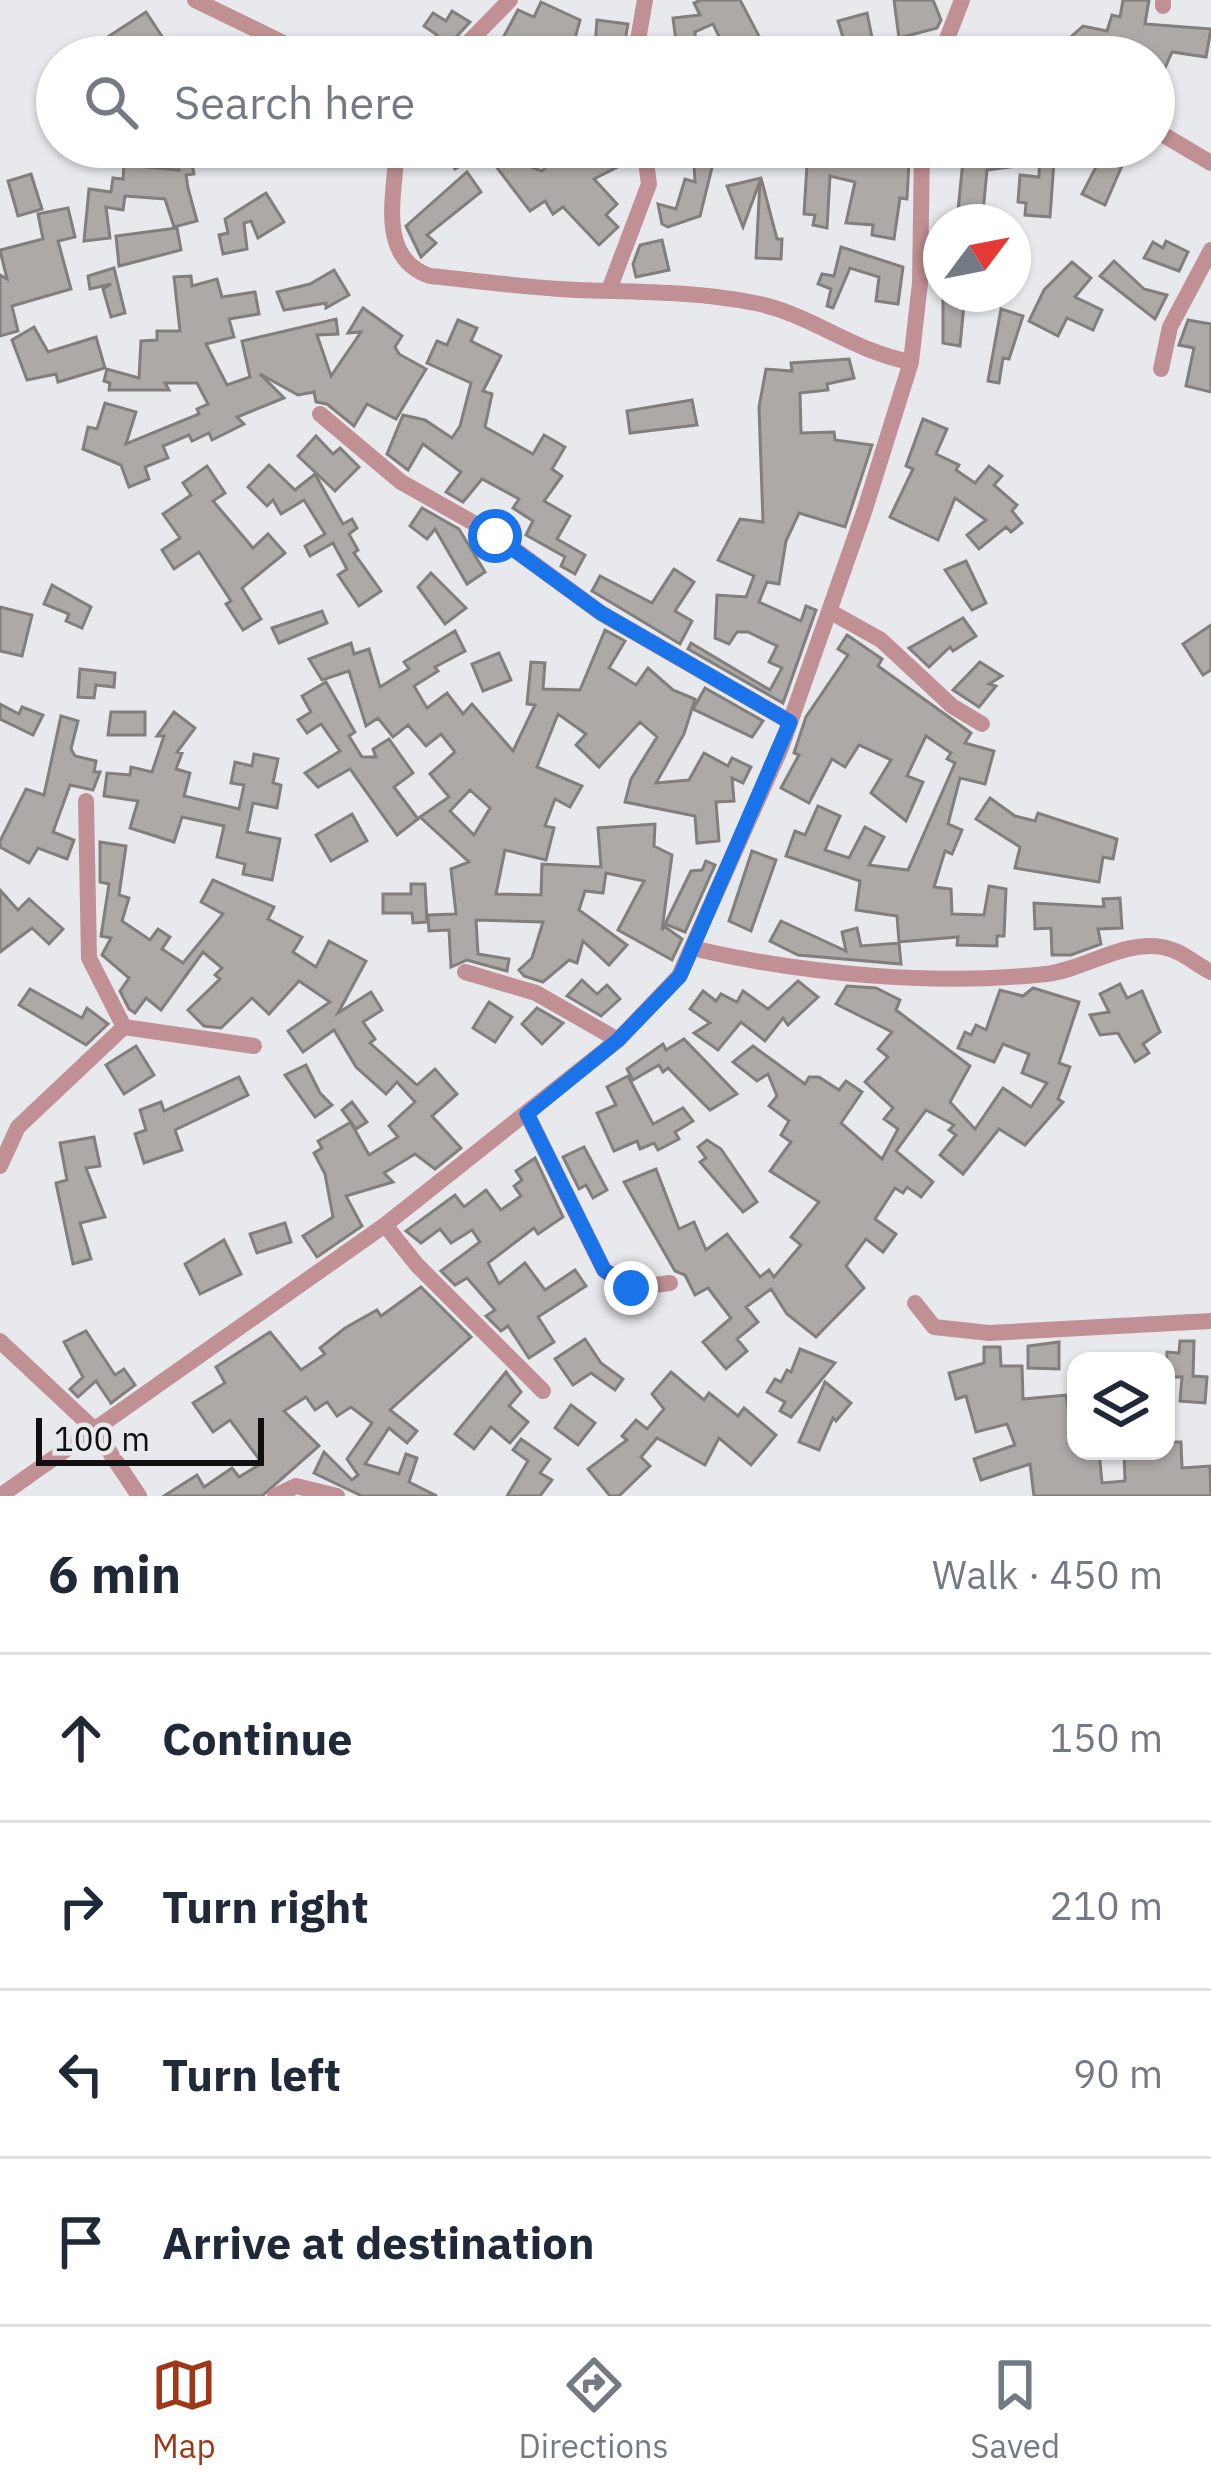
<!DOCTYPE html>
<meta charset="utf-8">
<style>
body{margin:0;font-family:"IBM Plex Sans",sans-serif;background:#f2f2f3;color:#1f2937}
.controls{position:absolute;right:36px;bottom:36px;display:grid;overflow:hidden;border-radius:24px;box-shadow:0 3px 9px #0004}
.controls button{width:108px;height:108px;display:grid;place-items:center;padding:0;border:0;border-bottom:3px solid #e0e1e3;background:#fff;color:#1f2937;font:60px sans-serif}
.compass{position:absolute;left:923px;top:204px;width:108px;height:108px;border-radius:50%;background:#fff;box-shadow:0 3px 9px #0004;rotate:58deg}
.scale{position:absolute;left:36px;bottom:30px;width:228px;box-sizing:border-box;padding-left:12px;border:6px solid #101011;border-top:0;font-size:33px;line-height:42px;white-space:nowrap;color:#101011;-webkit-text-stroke:9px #e8e9ed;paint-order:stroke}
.stop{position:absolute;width:36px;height:36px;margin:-27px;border:9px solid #1a73e8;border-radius:50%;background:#fff}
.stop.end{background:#1a73e8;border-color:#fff;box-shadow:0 3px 12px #0008}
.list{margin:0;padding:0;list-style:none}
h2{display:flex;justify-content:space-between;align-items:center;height:156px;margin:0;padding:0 48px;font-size:51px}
h2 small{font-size:39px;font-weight:400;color:#747a83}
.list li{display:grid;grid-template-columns:78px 1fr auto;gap:36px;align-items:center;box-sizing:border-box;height:168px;padding:0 48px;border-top:3px solid #e0e1e3}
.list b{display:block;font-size:45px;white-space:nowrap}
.list em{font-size:39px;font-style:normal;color:#747a83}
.icon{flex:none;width:66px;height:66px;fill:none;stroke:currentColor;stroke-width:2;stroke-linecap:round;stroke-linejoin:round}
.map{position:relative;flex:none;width:1211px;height:1496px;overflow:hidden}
.search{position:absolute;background:#fff;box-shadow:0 3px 9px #0004;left:36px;right:36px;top:36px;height:132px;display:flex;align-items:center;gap:30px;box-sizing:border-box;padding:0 42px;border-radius:66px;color:#747a83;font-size:45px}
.sheet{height:828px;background:#fff}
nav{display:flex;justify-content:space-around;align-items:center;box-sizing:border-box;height:168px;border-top:3px solid #e0e1e3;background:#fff;font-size:33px;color:#747a83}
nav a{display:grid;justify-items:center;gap:6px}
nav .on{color:#9f3719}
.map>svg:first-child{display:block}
.building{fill:#ada9a6;stroke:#827e7c;stroke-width:3;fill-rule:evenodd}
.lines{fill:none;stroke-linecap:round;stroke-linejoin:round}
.street{stroke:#c09094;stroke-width:16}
.route{stroke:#1a73e8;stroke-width:15}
</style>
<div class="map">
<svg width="1211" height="1496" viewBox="0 0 1211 1496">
<rect width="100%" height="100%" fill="#e8e9ed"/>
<g class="building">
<polygon points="701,0 740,0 770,57 729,57 713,24 695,32 697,57 678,57 673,18 700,15 694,3"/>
<polygon points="894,0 933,0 941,20 937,28 899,38"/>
<polygon points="1123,0 1149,0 1145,24 1211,29 1206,57 1172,52 1154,93 1154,57 1042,57 1043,41 1064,43 1083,26 1107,31 1112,15 1120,17"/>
<polygon points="541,2 580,20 570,57 479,57 488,41 498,47 518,10 534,17"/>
<polygon points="452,11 470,22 443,51 431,43 437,35 424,26 433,13 446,21"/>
<polygon points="146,12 171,50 160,57 101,57 94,46"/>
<polygon points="867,13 876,57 849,57 838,21"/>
<polygon points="597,20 628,24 622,57 594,57"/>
<polygon points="442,147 518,147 531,167 542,171 552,161 547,147 612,147 627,162 594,179 617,204 606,215 618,227 599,245 563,207 553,214 545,201 530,211 485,152 455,169"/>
<polygon points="693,147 717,147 700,216 668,227 662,224 658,204 676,209 685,179 695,182"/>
<polygon points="794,147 843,147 888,158 890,147 902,147 900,161 909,161 907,199 900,198 894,239 872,235 873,225 846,223 855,182 830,176 827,228 813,225 815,215 804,214 807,165 791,162"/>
<polygon points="1040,147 1130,147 1105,205 1082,194 1097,165 1054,162 1050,217 1025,215 1026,203 1018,202 1020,175 1039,177"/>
<polygon points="1008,155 1010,167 987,170 983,212 958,210 963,161"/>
<polygon points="191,158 194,174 186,175 188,188 197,221 174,227 165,199 125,196 123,210 106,207 110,238 84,241 89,189 111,192 113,178 123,179 124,165 179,170 177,160"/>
<polygon points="467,172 481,192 427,235 436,243 421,257 406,226"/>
<polygon points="31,174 42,209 18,216 8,181"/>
<polygon points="761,178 777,239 782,239 781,259 756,258 760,181 743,227 727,186"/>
<polygon points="266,193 284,222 258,238 251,221 244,223 247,249 223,254 219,235 228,233 225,219"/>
<polygon points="68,208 75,237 58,241 71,289 12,306 18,331 0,336 0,275 7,279 0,250 43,239 38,214"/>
<polygon points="177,228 181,250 119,266 116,236"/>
<polygon points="662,240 669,270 636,277 633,264 640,245"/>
<polygon points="1166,241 1188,252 1179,271 1144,258 1153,242 1163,248"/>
<polygon points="841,247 903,267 898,304 876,301 879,277 850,268 833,308 827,306 831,289 818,284 822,274 834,276"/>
<polygon points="1114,261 1144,289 1167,295 1155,319 1100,276"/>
<polygon points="1072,262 1091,278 1075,297 1102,310 1093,330 1067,318 1058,336 1029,321 1044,290"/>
<polygon points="114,268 125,313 111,317 103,289 111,284 90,289 88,276"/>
<polygon points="334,270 349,295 326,308 326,303 284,310 277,292 310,284"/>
<polygon points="191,276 192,286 217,279 222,297 255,292 259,314 229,319 234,337 206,344 227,385 250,377 242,341 336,319 338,334 317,335 331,376 361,332 348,333 363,308 402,336 395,347 399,354 426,369 396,419 367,404 354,426 327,404 316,402 314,392 298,395 260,374 284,398 237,417 244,424 212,440 209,433 192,441 189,435 163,446 168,458 145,467 149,479 129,487 121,465 83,449 88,427 97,429 105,403 136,412 126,444 199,414 197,409 208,404 197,383 165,383 169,390 109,390 110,383 104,381 107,369 139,378 141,341 157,340 157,331 180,331 174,277"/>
<polygon points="943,294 965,294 960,346 943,343"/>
<polygon points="1001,309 1023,316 1009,359 1003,358 999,383 988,381"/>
<polygon points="458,320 477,328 471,341 501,356 483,391 492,394 485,427 533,454 544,435 565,447 552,469 562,476 544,501 570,516 557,539 585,555 575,574 561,566 565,557 526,535 533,521 513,508 519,499 482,479 463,502 446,492 461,472 423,444 408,470 387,454 403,415 425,420 452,438 460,426 471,383 427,363 437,341 447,345"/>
<polygon points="1188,320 1211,324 1211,392 1186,386 1194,348 1179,345"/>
<polygon points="34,327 48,352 96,337 105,368 58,382 56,374 27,380 12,340"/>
<polygon points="849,359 854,378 827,384 828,390 800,393 801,433 834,432 835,440 872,445 845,527 799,513 786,541 779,584 767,582 759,602 801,621 806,606 816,610 783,703 688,649 691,643 770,690 782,668 769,662 777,646 748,632 737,632 729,644 715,638 717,595 746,597 754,576 718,560 740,519 763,522 759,407 766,369 792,371 791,363"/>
<polygon points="692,400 697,425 630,433 627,411"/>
<polygon points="923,419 947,429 936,454 959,465 956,470 975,483 989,466 1002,476 994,485 1017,505 1012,511 1022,523 1011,532 1006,527 979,549 967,535 986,520 955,498 938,540 890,517 913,469 906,466"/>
<polygon points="316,436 333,454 340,448 359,467 335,491 298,456"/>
<polygon points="269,465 295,490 315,474 343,524 352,519 357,528 349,534 358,550 354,553 381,591 359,606 338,575 347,569 333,543 310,556 305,546 325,534 304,500 281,514 273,500 267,506 248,487"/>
<polygon points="207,466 225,493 213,501 253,548 268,534 285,553 242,588 261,619 243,630 226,604 231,601 199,552 174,569 162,550 180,538 163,514 191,495 183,483"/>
<polygon points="422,508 459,529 485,572 467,584 435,529 427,539 410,526"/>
<polygon points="966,561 986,603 972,610 945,570"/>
<polygon points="674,569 694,582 675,611 692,621 680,644 592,591 600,576 652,603"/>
<polygon points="431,573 466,608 445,624 418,587"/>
<polygon points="52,585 91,607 82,628 66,621 69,614 44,604"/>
<polygon points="0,607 32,615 22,656 0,651"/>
<polygon points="322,611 327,623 279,643 272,628"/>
<polygon points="963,618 976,636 953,651 950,647 929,667 909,648"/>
<polygon points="1211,625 1211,670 1203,675 1183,644"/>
<path d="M605,630L625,641L609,668L636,685L648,668L673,690L695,699L684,734L656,783L689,780L704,753L728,766L732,758L751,767L743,783L732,778L734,801L716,802L719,841L697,843L695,816L625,802L631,779L657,737L640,722L599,767L576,745L586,734L558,714L537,767L582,786L570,807L555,799L545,826L554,828L546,860L505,850L496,894L541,895L542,864L601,867L598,828L655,824L654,846L672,855L662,930L664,926L682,939L672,960L618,930L644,881L606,873L603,893L585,891L579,910L627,945L609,965L583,941L577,963L569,960L543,982L524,976L519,970L532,958L543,922L476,920L478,954L509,959L507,971L467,960L451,967L449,930L429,931L428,915L456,914L451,869L469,862L420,817L449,797L430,774L455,752L441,734L426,746L408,725L393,737L378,718L366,726L349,671L322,680L309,659L351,643L354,654L369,649L380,687L409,669L404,662L455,631L465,651L435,667L438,671L414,686L427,708L447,693L463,714L472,704L513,751L535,705L527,704L531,662L545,663L543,689L580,690ZM470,790L490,808L474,835L450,811Z"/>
<polygon points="847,635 882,659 878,666 971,733 965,743 994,751 985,784 960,778 948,824 962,830 952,854 945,851 934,887 951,889 952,914 984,915 989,886 1006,889 1004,936 997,936 997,946 957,945 958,937 899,942 897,916 856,910 860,881 786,856 795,831 805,835 818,806 840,816 825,850 849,858 865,827 884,837 869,865 908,870 955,763 947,759 951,753 926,736 907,776 923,782 906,821 871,793 891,760 859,745 845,767 832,759 809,803 781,788 799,755 794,753 806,717 848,655 838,649"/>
<polygon points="499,653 511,680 483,691 472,664"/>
<polygon points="980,662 1002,676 989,684 996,686 979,707 953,690"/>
<polygon points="80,669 115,673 114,687 96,685 94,698 78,697"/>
<polygon points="326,682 355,732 349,736 362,757 376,757 373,749 389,739 413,773 394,787 418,819 397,835 350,769 318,787 305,773 340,751 321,724 307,733 298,720 311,712 302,696"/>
<polygon points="705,688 763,721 752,737 693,709"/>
<polygon points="0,704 19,714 22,707 43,715 33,735 0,719"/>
<polygon points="111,712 145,712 145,735 108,735"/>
<polygon points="174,712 195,728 177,752 182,753 176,769 190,773 184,796 239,809 244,785 231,783 235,762 252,766 254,754 278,759 273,783 281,785 277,808 253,803 247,832 280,839 272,880 243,874 245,864 217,857 224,826 182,817 174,842 130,828 138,801 104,796 107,773 130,775 131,767 152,772 164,736 157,736"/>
<polygon points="61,716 78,721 71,749 75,756 96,761 94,772 100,772 93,790 70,785 53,832 74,840 67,859 38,848 29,863 0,847 0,841 26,789 44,795"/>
<polygon points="990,798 1015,816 1035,821 1038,813 1117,839 1113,859 1103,857 1099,882 1015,868 1020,847 976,819"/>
<polygon points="352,814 367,841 331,861 316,835"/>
<polygon points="100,842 126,846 119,895 129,898 122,921 150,940 158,929 170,937 162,949 183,963 223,914 201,902 213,880 274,907 268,919 302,937 293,952 316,967 329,941 366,961 338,1013 371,992 382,1010 363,1022 375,1039 370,1043 417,1085 435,1069 457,1094 432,1116 461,1148 435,1169 415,1154 384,1173 393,1182 346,1196 362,1226 317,1257 303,1236 333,1217 325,1174 314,1153 322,1148 318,1141 351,1122 342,1110 352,1102 367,1122 356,1129 351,1123 369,1155 398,1137 389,1126 415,1102 397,1082 386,1094 356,1067 334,1030 303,1052 288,1031 330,1002 299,981 269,1014 252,998 221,1028 204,1026 188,1010 220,979 215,975 222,968 203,952 161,1010 146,998 135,1013 129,1009 120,991 129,978 102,955 111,938 101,936 109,884 100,882"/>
<polygon points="752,851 776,860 751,931 729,921"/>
<polygon points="706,861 715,865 685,932 665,924 691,871 702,870"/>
<polygon points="411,884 425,884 427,922 413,923 412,913 383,913 383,894 411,894"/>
<polygon points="0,890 18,910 29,899 63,929 49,944 32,928 0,952"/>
<polygon points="1120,898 1122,928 1098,929 1101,944 1071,955 1052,955 1051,928 1035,929 1034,903 1104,907 1103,899"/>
<polygon points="781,921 846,951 842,932 857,928 861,946 899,943 901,964 798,955 770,941"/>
<polygon points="582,980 597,994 607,985 620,999 601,1016 567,996"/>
<polygon points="798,981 818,997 788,1025 783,1018 765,1041 741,1022 718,1050 694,1033 710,1023 690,1009 703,991 716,1001 721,994 737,1002 743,991 768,1009"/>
<polygon points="1120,984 1127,998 1142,991 1160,1032 1143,1044 1149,1053 1135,1062 1118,1033 1100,1035 1090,1015 1109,1012 1100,994"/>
<polygon points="847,986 876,988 900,1000 896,1010 970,1066 950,1102 975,1129 1003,1088 1031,1107 1047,1083 1022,1073 1029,1054 1003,1044 994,1062 958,1048 965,1032 971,1035 976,1025 986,1030 1000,990 1023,996 1033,988 1079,1002 1059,1063 1070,1067 1058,1099 1063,1102 1025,1145 999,1129 963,1174 940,1155 956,1135 949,1130 954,1125 926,1110 896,1151 933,1182 921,1197 907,1187 903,1193 895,1188 875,1219 896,1234 883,1252 866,1239 846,1266 864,1288 816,1337 787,1314 771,1289 746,1307 758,1322 737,1339 747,1351 726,1369 703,1342 731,1318 708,1288 695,1295 685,1275 675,1271 624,1182 656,1169 679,1229 694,1222 706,1250 727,1234 760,1277 769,1270 774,1277 801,1245 791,1237 819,1202 770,1171 791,1142 781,1135 789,1121 769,1106 777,1096 768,1074 757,1081 733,1062 753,1046 805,1084 809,1077 819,1077 839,1090 846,1081 862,1092 841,1123 882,1159 898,1129 884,1119 893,1108 865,1082 888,1057 878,1049 892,1032 836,1004"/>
<polygon points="30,989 82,1018 87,1008 108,1024 86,1045 19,1005"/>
<polygon points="489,1002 512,1017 495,1042 473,1028"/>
<polygon points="537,1008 563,1023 542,1044 522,1024"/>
<polygon points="684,1039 737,1094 710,1110 668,1068 663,1072 659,1065 633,1080 627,1069 663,1044 666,1050"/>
<polygon points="136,1046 154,1075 124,1094 106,1065"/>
<polygon points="306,1065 320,1093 332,1105 315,1117 285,1075"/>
<polygon points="628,1076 653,1124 683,1108 693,1121 675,1132 679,1139 658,1150 654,1143 640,1149 637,1141 614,1151 597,1113 616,1105 607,1087"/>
<polygon points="239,1077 248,1095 175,1130 182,1150 144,1163 135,1134 146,1130 140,1110 161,1102 164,1111"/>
<polygon points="94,1137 100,1166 86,1168 105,1217 80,1223 91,1259 73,1264 56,1183 67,1180 60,1143"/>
<polygon points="707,1140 721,1149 757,1202 743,1212 700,1162 706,1158 698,1147"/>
<polygon points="584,1147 607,1190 593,1198 586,1185 579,1189 563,1157"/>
<polygon points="535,1158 563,1217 538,1234 534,1228 488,1263 499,1284 525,1263 545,1290 575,1270 586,1286 538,1317 554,1342 529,1358 508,1326 501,1331 486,1316 495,1310 467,1278 455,1285 441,1271 480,1242 472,1230 451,1243 440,1229 421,1243 406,1231 455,1195 464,1207 486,1190 501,1210 521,1196 514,1186 522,1180 516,1171"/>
<polygon points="285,1223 291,1242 257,1253 250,1234"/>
<polygon points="224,1240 241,1274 200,1294 185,1264"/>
<polygon points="421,1287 471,1337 390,1410 417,1431 407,1443 389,1428 365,1464 399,1474 406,1454 417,1458 409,1482 437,1496 362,1496 314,1473 324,1452 352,1480 358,1475 347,1459 372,1423 351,1407 337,1416 327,1402 315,1410 306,1397 284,1411 319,1446 262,1496 164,1496 197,1475 204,1487 232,1468 239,1477 262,1463 230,1420 213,1432 193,1403 225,1383 216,1367 270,1332 301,1370 325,1354 320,1348 345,1328 377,1310 381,1316"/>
<polygon points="86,1331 115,1375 124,1369 135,1385 111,1403 96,1381 78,1397 70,1389 83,1377 64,1342"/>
<polygon points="585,1339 601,1363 623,1379 615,1390 591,1373 573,1385 555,1359"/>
<polygon points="1180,1341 1194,1341 1193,1376 1207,1377 1205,1403 1180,1401 1182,1377 1166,1377 1167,1352 1179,1353"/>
<polygon points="1059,1342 1059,1369 1028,1368 1028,1346"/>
<polygon points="984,1347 1000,1347 1001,1366 1022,1366 1023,1399 1066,1395 1076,1451 1099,1451 1102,1483 1125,1481 1124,1451 1166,1451 1166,1442 1181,1442 1182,1468 1210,1466 1211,1496 1034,1496 1030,1464 981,1480 974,1459 1015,1445 1007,1424 976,1432 966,1396 956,1399 949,1373 984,1363"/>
<polygon points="800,1349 835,1363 791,1417 780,1411 785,1402 767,1392 775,1379 781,1382 787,1370 791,1372"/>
<polygon points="506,1372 521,1392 509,1406 528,1422 510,1443 491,1427 474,1449 455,1434"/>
<polygon points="671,1372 704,1400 709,1393 738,1416 744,1408 776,1435 751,1465 719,1438 705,1465 657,1438 641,1457 650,1466 619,1496 610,1496 588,1469 627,1440 622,1436 636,1420 647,1429 664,1409 652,1394"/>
<polygon points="825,1382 851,1403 836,1421 833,1418 819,1450 799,1442"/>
<polygon points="571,1405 595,1423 578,1445 555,1428"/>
<polygon points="521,1439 550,1459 540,1473 552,1480 540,1496 507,1496 528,1461 513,1450"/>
</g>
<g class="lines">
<g class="street">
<polyline points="195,0 312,57"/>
<polyline points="1163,6 1163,0"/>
<polyline points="454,57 510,0"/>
<polyline points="635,57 645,0"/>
<polyline points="940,57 962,0"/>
<polyline points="1157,131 1211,163"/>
<path d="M397,147C395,194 376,258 430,276C479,281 529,288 578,290C638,292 696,291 755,303C811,314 854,352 911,362"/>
<polyline points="530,147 540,158"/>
<polyline points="609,290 649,184 644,147"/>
<polyline points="1161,369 1170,327 1211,250"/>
<polyline points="320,414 401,482 495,535 601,613 790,722"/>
<polyline points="831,612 881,640 952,706 982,724"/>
<polyline points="86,801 89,958 124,1027"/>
<path d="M696,949C804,974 934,986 1046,974C1084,970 1123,940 1162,947C1181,950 1195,964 1211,972"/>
<polyline points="465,972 536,993 618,1040"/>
<polyline points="527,1114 604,1270 631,1288 670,1283"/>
<polyline points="0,1166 18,1127 124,1027 254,1046"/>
<polyline points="385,1225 417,1265 543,1391"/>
<polyline points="915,1303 934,1327 989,1333 1211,1321"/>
<polyline points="0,1341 95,1430 139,1496"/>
<polyline points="0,1496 385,1225 618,1040 679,976 781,748 865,509 911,362 920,283 922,147"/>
<polyline points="275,1496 296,1486 337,1496"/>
</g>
</g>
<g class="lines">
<polyline class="route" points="495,536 601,613 790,722 680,976 618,1040 527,1114 604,1270 631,1288"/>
</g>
</svg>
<div class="controls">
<button><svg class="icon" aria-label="layers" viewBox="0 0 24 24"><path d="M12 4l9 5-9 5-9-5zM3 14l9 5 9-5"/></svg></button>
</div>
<svg class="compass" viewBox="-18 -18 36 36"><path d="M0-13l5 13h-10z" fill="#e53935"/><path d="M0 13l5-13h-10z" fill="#747a83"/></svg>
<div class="scale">100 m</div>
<div class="stop" style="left:495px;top:536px"></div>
<div class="stop end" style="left:631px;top:1288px"></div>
<div class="search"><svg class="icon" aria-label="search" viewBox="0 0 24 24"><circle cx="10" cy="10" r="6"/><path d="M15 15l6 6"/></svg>Search here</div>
</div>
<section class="sheet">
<h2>6 min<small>Walk · 450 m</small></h2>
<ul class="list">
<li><svg class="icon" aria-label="ahead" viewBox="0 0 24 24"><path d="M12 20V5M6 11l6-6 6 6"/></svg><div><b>Continue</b></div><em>150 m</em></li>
<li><svg class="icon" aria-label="right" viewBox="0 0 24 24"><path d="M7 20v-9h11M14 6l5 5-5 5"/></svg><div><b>Turn right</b></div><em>210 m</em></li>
<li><svg class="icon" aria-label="left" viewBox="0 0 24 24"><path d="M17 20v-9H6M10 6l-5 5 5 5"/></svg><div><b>Turn left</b></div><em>90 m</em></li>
<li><svg class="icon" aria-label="arrive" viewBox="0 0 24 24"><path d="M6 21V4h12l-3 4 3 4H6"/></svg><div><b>Arrive at destination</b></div></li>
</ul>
</section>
<nav>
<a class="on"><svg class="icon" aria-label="map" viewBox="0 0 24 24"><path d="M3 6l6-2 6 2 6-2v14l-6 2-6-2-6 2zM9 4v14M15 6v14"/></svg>Map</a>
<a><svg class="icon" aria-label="directions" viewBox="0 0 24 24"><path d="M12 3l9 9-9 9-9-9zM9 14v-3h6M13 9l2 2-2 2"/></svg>Directions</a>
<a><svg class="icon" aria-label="saved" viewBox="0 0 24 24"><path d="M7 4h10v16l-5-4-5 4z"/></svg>Saved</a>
</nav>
